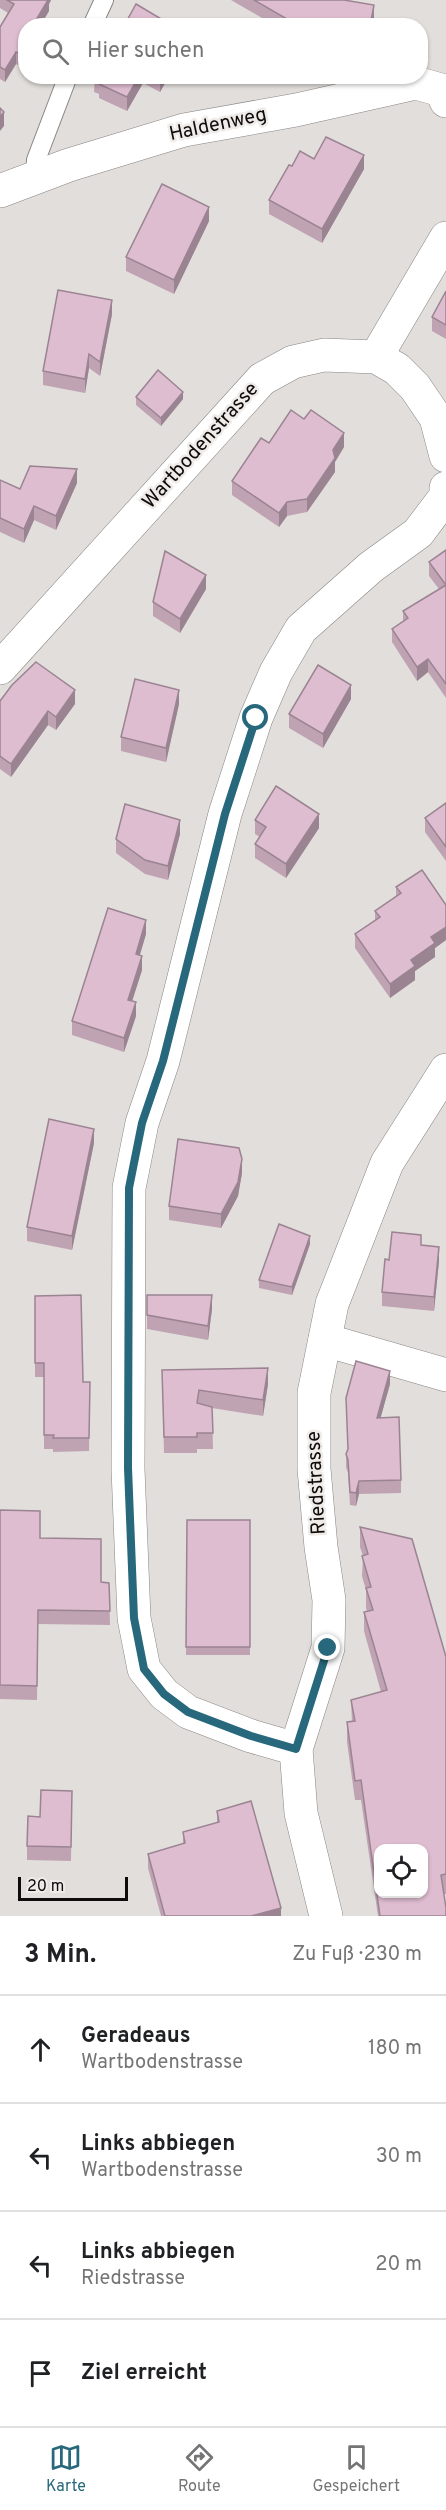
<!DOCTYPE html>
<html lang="de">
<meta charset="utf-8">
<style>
body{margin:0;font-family:Overpass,sans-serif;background:#f2f2f2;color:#202124}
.controls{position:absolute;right:18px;bottom:18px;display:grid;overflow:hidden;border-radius:12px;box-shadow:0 2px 4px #0004}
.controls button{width:54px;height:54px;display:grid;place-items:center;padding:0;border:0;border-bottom:2px solid #e0e0e0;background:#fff;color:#202124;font:30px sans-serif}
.scale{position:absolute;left:18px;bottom:15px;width:110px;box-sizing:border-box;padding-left:6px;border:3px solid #0d0c0b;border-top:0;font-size:16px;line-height:21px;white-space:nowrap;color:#0d0c0b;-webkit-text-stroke:4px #efebe8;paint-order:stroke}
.stop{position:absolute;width:18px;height:18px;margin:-14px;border:4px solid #27687c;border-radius:50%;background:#fff}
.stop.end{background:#27687c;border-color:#fff;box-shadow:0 2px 6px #0008}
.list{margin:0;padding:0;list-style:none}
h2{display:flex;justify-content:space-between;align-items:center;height:78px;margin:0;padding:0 24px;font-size:26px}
h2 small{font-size:20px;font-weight:400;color:#757577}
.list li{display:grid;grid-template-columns:39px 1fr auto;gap:18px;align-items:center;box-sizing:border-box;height:108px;padding:0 24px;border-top:2px solid #e0e0e0}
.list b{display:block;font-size:22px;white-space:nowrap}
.list p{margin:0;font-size:20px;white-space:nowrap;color:#757577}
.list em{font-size:20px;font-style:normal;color:#757577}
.icon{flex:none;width:33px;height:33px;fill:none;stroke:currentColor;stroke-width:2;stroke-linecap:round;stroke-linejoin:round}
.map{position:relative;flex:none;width:446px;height:1916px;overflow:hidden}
.search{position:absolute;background:#fff;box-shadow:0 2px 4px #0004;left:18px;right:18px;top:18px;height:66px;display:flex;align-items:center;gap:15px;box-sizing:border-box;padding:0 21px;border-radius:24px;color:#757577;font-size:22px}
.sheet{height:510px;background:#fff}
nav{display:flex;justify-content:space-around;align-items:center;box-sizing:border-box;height:84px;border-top:2px solid #e0e0e0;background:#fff;font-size:16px;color:#757577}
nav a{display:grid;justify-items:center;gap:3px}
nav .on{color:#27687c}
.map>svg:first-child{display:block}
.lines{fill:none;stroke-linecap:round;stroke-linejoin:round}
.lane-casing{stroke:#898582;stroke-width:20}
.street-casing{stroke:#898582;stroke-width:34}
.lane{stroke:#fff;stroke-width:18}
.street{stroke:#fff;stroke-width:33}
.wall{fill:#bfa3b3}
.shaded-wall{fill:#9b8492}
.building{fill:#debdd0;stroke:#9b8492;stroke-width:1.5;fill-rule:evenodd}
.route{stroke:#27687c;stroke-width:8}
.labels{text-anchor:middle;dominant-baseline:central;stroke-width:5;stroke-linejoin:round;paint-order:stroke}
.street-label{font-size:20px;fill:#0d0c0b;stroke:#efebe8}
</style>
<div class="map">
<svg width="446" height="1916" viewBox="0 0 446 1916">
<rect width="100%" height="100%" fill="#e2dedb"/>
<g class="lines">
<g class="lane-casing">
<g id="lane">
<polyline points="92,26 104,0"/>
<polyline points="35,176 36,160 68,76"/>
</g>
</g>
<g class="street-casing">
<g id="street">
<polyline points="0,191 69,165 184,130 296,110 416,83 441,90 446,101"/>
<polyline points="376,357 446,238"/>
<polyline points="0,668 262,379 293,362 324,355 376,357 397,369 415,387 436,418 446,456"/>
<polyline points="325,1340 446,1375"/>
<polyline points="296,1749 251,1736 188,1712 164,1694 144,1669 134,1618 128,1469 129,1188 142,1123 163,1061 225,814 256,718 276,672 301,629 371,567 418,533 446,496 446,488"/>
<polyline points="326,1916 301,1813 296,1749 328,1648 329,1600 321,1547 314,1469 314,1393 332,1304 387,1163 446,1070"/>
</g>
</g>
<use href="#lane" class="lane"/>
<use href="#street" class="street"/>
</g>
<g class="wall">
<polygon points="0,0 51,0 49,4 49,11 40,26 26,26 26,58 20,66 16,64 5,82 0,79 0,27 8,13 0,8"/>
<polygon points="231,0 344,0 374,18 373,26 276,26"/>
<polygon points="95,76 169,76 160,92 143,83 127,111 99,98 99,94 94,92"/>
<polygon points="314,159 364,169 322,243 269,214 269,200 292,166"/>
<polygon points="209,221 174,294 126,271 126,257"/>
<polygon points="446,291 446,339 432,331 432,317"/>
<polygon points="112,314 100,376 89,368 85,393 43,385 43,371"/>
<polygon points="136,397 183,399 161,426 136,405"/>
<polygon points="269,443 344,447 335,462 335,472 307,512 287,516 279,527 232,495 232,481"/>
<polygon points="0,480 20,489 77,483 56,530 34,520 24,543 0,532"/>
<polygon points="446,550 446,698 428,672 417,681 392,642 392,629 403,621 403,611 439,589 429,576 429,562"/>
<polygon points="206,589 180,633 153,616 153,602"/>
<polygon points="351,699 323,748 289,728 289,714"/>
<polygon points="0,701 75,704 56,730 48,725 11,777 0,769"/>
<polygon points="179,704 166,762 121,751 121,737"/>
<polygon points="446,803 446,861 425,832 425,818"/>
<polygon points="255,820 319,828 286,878 255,858 255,844 260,837 255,834"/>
<polygon points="180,834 168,880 145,874 116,853 116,839"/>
<polygon points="396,887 446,905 446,940 435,948 435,957 415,971 415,980 390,998 355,948 355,934 375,920 375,911 396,896"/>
<polygon points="146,934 140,955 142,970 132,1001 136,1016 124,1052 72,1035 72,1021"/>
<polygon points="94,1143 72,1250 27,1241 27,1227"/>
<polygon points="242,1173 238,1196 221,1228 169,1220 169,1206"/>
<polygon points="310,1244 292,1295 259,1288 259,1280"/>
<polygon points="421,1245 439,1261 434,1311 382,1306 382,1292 389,1260"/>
<polygon points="147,1295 212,1309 208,1340 147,1329"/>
<polygon points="35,1296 83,1382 90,1382 89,1451 53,1452 53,1449 44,1449 44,1377 35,1377"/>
<polygon points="162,1370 268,1384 263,1416 212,1408 213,1449 197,1449 197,1453 164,1453"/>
<polygon points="390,1384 380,1418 401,1480 401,1493 359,1494 356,1506 350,1505 348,1473 346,1467 346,1454 348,1450 346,1398"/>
<polygon points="0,1510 101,1582 109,1583 110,1625 38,1624 37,1700 0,1699"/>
<polygon points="187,1520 250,1520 250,1655 186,1655"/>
<polygon points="360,1527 446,1657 446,1894 444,1894 446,1916 378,1916 361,1800 355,1800 347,1742 347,1722 352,1722 351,1700 381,1692 364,1631 364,1612 367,1611 366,1608 366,1590 362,1576 363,1556 360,1547"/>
<polygon points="72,1791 71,1861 27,1860 27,1846 40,1817"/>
<polygon points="217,1811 281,1916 161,1916 148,1868 148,1854 183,1844 183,1832 217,1823"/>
</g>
<g class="shaded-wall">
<polygon points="46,0 51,0 49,4 49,11 40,26 33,26"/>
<polygon points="374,5 374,18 373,26 370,26"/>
<polygon points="26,45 26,58 20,66 20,54"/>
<polygon points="16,52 16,64 5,82 5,70"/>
<polygon points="139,76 143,76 143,83 127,111 127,97"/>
<polygon points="161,76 169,76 160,92 160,78"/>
<polygon points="4,112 4,126 0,131 0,117"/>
<polygon points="364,155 364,169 322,243 322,229"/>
<polygon points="209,207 209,221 174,294 174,280"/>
<polygon points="112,300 112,314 100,376 100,362"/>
<polygon points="89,354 89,368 85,393 85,379"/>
<polygon points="183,392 183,399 161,426 161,418"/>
<polygon points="344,433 344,447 335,462 335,472 307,512 307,499 333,450"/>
<polygon points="77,469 77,483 56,530 56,516"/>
<polygon points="287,502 287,516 279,527 279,513"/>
<polygon points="34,506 34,520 24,543 24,529"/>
<polygon points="206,575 206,589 180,633 180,619"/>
<polygon points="428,659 428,672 417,681 417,667"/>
<polygon points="351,685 351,699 323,748 323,734"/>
<polygon points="75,690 75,704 56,730 56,717"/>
<polygon points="179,690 179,704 166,762 166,748"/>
<polygon points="48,711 48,725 11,777 11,764"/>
<polygon points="319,814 319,828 286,878 286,864"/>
<polygon points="180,820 180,834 168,880 168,866"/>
<polygon points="146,920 146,934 136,967 136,954"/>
<polygon points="446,927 446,940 435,948 435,957 415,971 415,980 390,998 390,984 431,937"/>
<polygon points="142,956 142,970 128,1014 128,1000"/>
<polygon points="136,1002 136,1016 124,1052 124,1038"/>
<polygon points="94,1129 94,1143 72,1250 72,1236"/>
<polygon points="242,1159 242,1173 238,1196 221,1228 221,1214"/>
<polygon points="310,1236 310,1244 292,1295 292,1287"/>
<polygon points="439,1247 439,1261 434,1311 434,1297"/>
<polygon points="212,1295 212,1309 208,1340 208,1326"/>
<polygon points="268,1368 268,1384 263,1416 263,1400"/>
<polygon points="390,1371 390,1384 377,1431 377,1418"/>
<polygon points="359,1481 359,1494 356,1506 356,1493"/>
<polygon points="281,1908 281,1916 251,1916"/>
</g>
<g class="building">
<polygon points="7,0 48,0 33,25 34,26 26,26 26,45 20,54 16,52 5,70 0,67 0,27 14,4"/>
<polygon points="254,0 344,0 374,5 370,26 299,26"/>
<polygon points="136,4 173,26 124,26"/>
<polygon points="95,76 139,76 127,97 99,84 101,81 94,78"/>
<polygon points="0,108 4,112 0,117"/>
<polygon points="326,137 364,155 322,229 269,200 289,165 292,166 300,151 314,159"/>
<polygon points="162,184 209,207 174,280 126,257"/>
<polygon points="58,290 112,300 100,362 89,354 85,379 43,371"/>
<polygon points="446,291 446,325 432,317"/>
<polygon points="158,370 183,392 161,418 136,397"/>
<polygon points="291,410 304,419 311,410 344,433 333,450 335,458 307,499 287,502 279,513 232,481 261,438 269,443"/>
<polygon points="30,466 77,469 56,516 34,506 24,529 0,518 0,480 20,489"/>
<polygon points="446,550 446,684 428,659 417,667 392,629 408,618 403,611 446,585 429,562"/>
<polygon points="165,551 206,575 180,619 153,602"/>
<polygon points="36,662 75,690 56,717 48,711 11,764 0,756 0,701 12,685"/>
<polygon points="318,665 351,685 323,734 289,714"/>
<polygon points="135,679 179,690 166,748 121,737"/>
<polygon points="276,786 319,814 286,864 255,844 266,827 255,820"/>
<polygon points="446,803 446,847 425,818"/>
<polygon points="125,804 180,820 168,866 145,860 116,839"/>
<polygon points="422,870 446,905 446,927 431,937 435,943 411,960 415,966 390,984 355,934 380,917 375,911 401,893 396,887"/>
<polygon points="108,908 146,920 136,954 142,956 128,1000 136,1002 124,1038 72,1021"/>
<polygon points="49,1119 94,1129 72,1236 27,1227"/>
<polygon points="178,1139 239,1148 242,1159 238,1182 221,1214 169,1206"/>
<polygon points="279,1224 310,1236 292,1287 259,1280"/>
<polygon points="392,1232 421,1235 421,1245 439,1247 434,1297 382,1292 385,1259 389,1260"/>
<polygon points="81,1295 83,1382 90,1382 89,1438 53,1438 54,1435 44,1435 44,1363 35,1363 35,1296"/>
<polygon points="147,1295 212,1295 208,1326 147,1315"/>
<polygon points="356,1361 390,1371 377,1418 399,1417 401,1480 359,1481 356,1493 350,1492 348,1460 346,1454 348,1449 346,1398"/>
<polygon points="268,1368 263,1400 199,1390 197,1403 212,1407 213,1433 197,1433 197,1437 164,1437 162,1370"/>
<polygon points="0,1510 40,1511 40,1538 101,1539 101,1582 109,1583 110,1611 38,1610 37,1686 0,1685"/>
<polygon points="187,1520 250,1520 250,1647 186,1647"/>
<path d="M360,1527L412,1539L446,1657V1874L441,1875L446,1908V1916H380L361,1780L355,1781L347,1722L355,1721L351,1700L387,1690L364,1612L373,1610L366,1588L371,1587L362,1556L368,1554ZM378,1848H423V1893H378Z"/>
<polygon points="41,1790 72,1791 71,1847 27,1846 28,1816 40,1817"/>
<polygon points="251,1801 281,1908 251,1916 165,1916 148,1854 185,1843 183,1832 219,1822 217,1811"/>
</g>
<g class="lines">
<polyline class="route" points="256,718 225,814 163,1061 142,1123 129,1188 128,1468 134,1618 144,1669 164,1694 188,1712 251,1736 296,1749 328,1648"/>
</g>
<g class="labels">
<g class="street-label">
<text transform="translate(218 125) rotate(-12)">Haldenweg</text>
<text transform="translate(201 446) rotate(-48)">Wartbodenstrasse</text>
<text transform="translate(317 1483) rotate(-93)">Riedstrasse</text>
</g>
</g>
</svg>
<div class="controls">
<button><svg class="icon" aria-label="locate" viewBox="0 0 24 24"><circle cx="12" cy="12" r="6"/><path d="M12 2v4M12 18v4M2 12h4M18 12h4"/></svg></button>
</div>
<div class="scale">20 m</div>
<div class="stop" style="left:256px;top:718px"></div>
<div class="stop end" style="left:328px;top:1648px"></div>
<div class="search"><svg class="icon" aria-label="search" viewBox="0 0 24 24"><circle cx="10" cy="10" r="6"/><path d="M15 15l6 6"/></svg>Hier suchen</div>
</div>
<section class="sheet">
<h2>3 Min.<small>Zu Fuß · 230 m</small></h2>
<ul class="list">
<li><svg class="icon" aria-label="ahead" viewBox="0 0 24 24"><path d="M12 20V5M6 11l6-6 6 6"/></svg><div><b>Geradeaus</b><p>Wartbodenstrasse</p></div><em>180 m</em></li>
<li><svg class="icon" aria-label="left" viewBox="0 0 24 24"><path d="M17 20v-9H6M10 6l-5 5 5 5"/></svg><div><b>Links abbiegen</b><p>Wartbodenstrasse</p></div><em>30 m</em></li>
<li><svg class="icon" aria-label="left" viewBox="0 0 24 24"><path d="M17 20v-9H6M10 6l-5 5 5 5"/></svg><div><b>Links abbiegen</b><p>Riedstrasse</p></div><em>20 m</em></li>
<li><svg class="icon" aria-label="arrive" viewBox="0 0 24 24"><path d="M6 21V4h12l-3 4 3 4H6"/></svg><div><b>Ziel erreicht</b></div></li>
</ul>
</section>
<nav>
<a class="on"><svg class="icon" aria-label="map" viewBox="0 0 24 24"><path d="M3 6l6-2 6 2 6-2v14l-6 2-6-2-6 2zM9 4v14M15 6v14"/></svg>Karte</a>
<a><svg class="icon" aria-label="directions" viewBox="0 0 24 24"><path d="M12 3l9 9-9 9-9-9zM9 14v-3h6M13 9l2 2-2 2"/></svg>Route</a>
<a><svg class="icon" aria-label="saved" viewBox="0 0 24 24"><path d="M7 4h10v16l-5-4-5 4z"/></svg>Gespeichert</a>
</nav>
